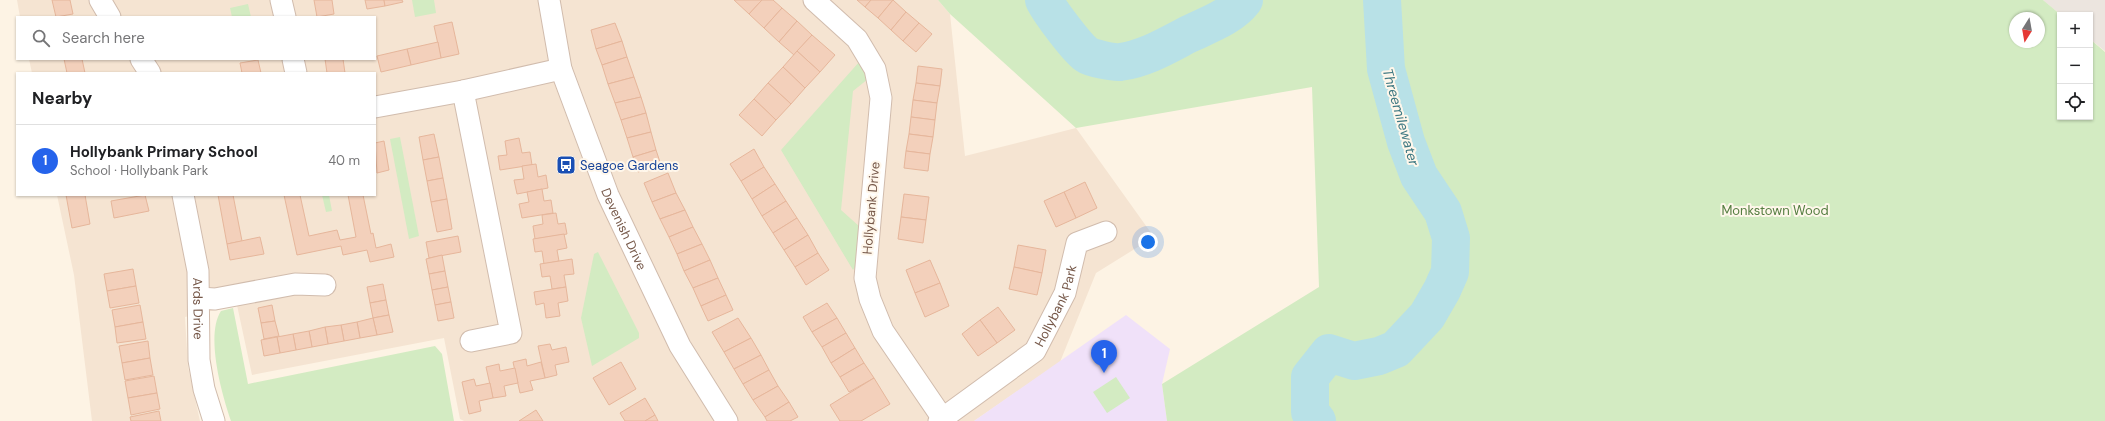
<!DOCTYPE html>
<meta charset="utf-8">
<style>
body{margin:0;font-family:"DM Sans",sans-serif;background:#f6f6f6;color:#202124}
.controls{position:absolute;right:12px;top:12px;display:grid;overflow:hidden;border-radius:0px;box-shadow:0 1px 3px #0004}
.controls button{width:36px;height:36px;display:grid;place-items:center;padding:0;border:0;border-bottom:1px solid #e0e0e0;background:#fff;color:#202124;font:20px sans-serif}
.compass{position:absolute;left:2009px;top:12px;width:36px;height:36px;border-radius:50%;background:#fff;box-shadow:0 1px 3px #0004;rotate:191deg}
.you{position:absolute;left:1148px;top:242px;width:14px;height:14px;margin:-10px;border:3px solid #fff;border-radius:50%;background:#1a73e8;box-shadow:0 0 0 6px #1a73e833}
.badge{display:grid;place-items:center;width:26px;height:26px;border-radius:50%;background:#2563eb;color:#fff;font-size:13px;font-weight:700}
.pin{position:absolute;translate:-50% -33px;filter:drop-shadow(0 1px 2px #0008)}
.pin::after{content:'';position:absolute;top:21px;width:14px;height:12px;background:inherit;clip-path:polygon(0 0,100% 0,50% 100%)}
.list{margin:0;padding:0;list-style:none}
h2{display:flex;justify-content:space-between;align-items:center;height:52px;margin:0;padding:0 16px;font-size:17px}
h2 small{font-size:13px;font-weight:400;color:#757577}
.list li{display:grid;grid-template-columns:26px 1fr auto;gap:12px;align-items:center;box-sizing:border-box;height:72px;padding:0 16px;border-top:1px solid #e0e0e0}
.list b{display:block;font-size:15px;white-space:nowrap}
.list p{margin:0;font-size:13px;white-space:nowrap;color:#757577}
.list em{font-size:13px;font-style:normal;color:#757577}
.icon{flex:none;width:22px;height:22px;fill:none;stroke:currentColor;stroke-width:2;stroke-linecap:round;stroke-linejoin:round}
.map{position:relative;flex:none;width:2105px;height:421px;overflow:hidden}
.search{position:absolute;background:#fff;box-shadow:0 1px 3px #0004;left:16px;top:16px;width:360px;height:44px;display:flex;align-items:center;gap:10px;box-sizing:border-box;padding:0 14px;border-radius:0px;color:#757577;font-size:15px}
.panel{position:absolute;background:#fff;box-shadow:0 1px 3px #0004;left:16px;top:72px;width:360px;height:124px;border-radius:0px}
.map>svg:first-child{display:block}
.residential{fill:#f5e4d2}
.industrial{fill:#ece5df}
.education{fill:#f0e1f9}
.green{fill:#d3ebc2;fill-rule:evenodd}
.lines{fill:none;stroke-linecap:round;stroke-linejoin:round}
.river{stroke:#b8e1e7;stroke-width:38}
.building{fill:#f3d0bb;stroke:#e6b69b}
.minor-casing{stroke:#d1bcad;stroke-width:23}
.minor{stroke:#fff;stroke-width:21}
.labels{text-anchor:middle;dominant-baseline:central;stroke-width:4;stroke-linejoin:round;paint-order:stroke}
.transit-label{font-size:13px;fill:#164399;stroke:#fff7eb;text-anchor:start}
.street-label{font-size:13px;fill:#765849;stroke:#fff7eb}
.park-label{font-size:13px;fill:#547d40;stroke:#fff7eb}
.water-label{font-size:14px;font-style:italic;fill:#3f7983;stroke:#fff7eb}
</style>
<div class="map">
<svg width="2105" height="421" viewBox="0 0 2105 421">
<rect width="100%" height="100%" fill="#fdf3e4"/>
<polygon class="residential" points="17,0 938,0 950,14 965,156 1076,128 1154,237 1096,273 1060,362 974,421 464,421 460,419 444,338 252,375 237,305 185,317 188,367 200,421 92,421 74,275 57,195 375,195 375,73 32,73 29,59 375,59 375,17 20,17"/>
<polygon class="industrial" points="2043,0 2105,0 2105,51 2090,39 2090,15 2061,15"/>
<polygon class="education" points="1126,315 1170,349 1162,384 1167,421 974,421"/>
<g class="green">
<polygon points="412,0 434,0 436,13 415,17"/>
<path d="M938,0H2043L2061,15L2060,117H2090V39L2105,52V421H1167L1162,384L1319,287L1312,87L1076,128L950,14ZM2015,18H2039V42H2015Z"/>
<polygon points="248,4 251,17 232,17 230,8"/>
<polygon points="860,61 868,79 853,91 841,210 860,227 857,264 853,270 781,150"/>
<polygon points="400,137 419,236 409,239 390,139"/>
<polygon points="322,195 329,195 332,211 326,212"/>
<polygon points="598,252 639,333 639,338 592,366 581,318 594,254"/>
<path d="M233,308L248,384L435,346L442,354L454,421H231C222,395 205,335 221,311Z"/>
<polygon points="1116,377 1130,398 1107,413 1093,392"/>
</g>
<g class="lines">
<g class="river">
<path d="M1044,0C1050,12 1077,48 1087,55C1091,58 1115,63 1120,62C1144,59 1166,46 1187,35C1207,25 1230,18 1244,0"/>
<polyline points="1317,421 1310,412 1310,377 1329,353 1354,361 1379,356 1396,349 1427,316 1442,290 1450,272 1451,238 1443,212 1419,176 1406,142 1386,69 1382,0"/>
</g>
</g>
<g class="building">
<polygon points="52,0 70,0 73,14 56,17"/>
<polygon points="314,0 332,0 334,14 317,17"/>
<polygon points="365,0 384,0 385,6 367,9"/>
<polygon points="384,0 402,0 403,2 385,6"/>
<polygon points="734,0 762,0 749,14"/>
<polygon points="762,0 773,0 782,8 764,28 749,14"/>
<polygon points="857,0 871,0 865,7"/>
<polygon points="871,0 893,0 878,18 865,7"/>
<polygon points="893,0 906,12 891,30 878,18"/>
<polygon points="782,8 797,21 779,42 764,28"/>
<polygon points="906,12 919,23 903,41 891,30"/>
<polygon points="797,21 812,35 794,55 779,42"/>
<polygon points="452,22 459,54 441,58 434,26"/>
<polygon points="615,23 622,41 596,49 591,30"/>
<polygon points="919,23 932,34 916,52 903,41"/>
<polygon points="812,35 835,55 820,72 797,51"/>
<polygon points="622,41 627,57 602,65 596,49"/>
<polygon points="438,42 441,58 411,65 407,49"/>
<polygon points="407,49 411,65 381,72 377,56"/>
<polygon points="797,51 820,72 805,88 783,67"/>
<polygon points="627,57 634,77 608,84 602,65"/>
<polygon points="64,59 82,59 85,73 67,73"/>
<polygon points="325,59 343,59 345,73 327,73"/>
<polygon points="258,60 261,73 242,73 240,63"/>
<polygon points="918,66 942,69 940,86 916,83"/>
<polygon points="783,67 805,88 791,104 768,83"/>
<polygon points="634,77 641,97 615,103 608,84"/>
<polygon points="768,83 791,104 776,120 754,99"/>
<polygon points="916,83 940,86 937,103 913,100"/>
<polygon points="641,97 646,113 621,120 615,103"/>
<polygon points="754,99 776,120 762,136 739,115"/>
<polygon points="913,100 937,103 935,120 911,117"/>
<polygon points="646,113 651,132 627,138 621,120"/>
<polygon points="911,117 935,120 933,137 909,134"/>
<polygon points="651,132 656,150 633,157 627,138"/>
<polygon points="434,134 439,157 423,160 419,137"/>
<polygon points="909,134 933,137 930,154 906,151"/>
<polygon points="519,138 522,153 530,152 532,165 500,170 498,156 507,155 505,141"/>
<polygon points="384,141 389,170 377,173 375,143"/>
<polygon points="754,149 764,167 741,181 730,164"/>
<polygon points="656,150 661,165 638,172 633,157"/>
<polygon points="906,151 930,154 928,171 904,168"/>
<polygon points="439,157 443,178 427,181 423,160"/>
<polygon points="536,164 538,177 546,175 548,188 517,194 514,180 524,179 522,166"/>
<polygon points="764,167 775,184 752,199 741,181"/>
<polygon points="668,173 676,193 652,202 644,183"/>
<polygon points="443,178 447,199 431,202 427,181"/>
<polygon points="1085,182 1097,208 1076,218 1064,192"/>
<polygon points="775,184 786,201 762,216 752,199"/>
<polygon points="542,189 544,201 551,200 553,213 522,218 519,204 529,202 527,192"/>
<polygon points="1064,192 1076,218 1056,227 1044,201"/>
<polygon points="676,193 685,210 660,219 652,202"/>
<polygon points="904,194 929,197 926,220 901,217"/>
<polygon points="66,195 85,195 90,224 72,228"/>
<polygon points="145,195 149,211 114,218 111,201"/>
<polygon points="218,195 233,195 242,241 227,244"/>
<polygon points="284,195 300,195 309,236 337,230 340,240 356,237 348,195 363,195 371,234 373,233 376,248 391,244 394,257 370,262 367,250 343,255 341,246 297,255"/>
<polygon points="447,199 452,229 437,232 431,202"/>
<polygon points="786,201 797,218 773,233 762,216"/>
<polygon points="685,210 693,227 669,237 660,219"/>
<polygon points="556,213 558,224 565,223 567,234 535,239 533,226 543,224 542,215"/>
<polygon points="901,217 926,220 923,243 898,239"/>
<polygon points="797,218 808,235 784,250 773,233"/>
<polygon points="693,227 702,244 677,254 669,237"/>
<polygon points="564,234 567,248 557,250 559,261 544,264 542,251 535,252 533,239"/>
<polygon points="808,235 818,253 795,267 784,250"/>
<polygon points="458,236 461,252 429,258 426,242"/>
<polygon points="260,237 264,254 230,260 227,244"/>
<polygon points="702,244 710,260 684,271 677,254"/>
<polygon points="1018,245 1046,250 1042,273 1014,267"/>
<polygon points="818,253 829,270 806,285 795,267"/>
<polygon points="442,255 445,271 429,274 426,259"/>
<polygon points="572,259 574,274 564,275 566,287 552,289 550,276 542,277 540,264"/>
<polygon points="710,260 718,278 693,288 684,271"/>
<polygon points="930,260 940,283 915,293 906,270"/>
<polygon points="1014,267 1042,273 1037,295 1009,289"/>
<polygon points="133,269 136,286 107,291 104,274"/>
<polygon points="445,271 448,287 432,290 429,274"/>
<polygon points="718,278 726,295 701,306 693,288"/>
<polygon points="940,283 949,306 925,317 915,293"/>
<polygon points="383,284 386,300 370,303 367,287"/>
<polygon points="136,286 139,303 110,308 107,291"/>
<polygon points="448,287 451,302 435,305 432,290"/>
<polygon points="566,287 568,301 558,303 560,316 546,318 544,303 536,305 534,292"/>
<polygon points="726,295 733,310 708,321 701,306"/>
<polygon points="386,300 389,315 373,318 370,303"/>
<polygon points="451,302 454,318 438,321 435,305"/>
<polygon points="827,303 837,318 812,332 803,317"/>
<polygon points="140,305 143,322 115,327 112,310"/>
<polygon points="272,305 275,321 261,323 258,308"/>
<polygon points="998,307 1015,330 997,343 980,320"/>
<polygon points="389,315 393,332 377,335 373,318"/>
<polygon points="373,318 377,335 360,338 357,322"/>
<polygon points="738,318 751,338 724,352 712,332"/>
<polygon points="837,318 846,333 822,347 812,332"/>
<polygon points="980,320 997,343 978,356 962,334"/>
<polygon points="275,321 279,336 264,339 261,323"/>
<polygon points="143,322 146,339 117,343 115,327"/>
<polygon points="357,322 360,338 344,341 341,325"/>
<polygon points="341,325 344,341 328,344 325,327"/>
<polygon points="325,327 328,344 312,347 309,331"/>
<polygon points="309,331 312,347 296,350 293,334"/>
<polygon points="846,333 855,348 831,363 822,347"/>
<polygon points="293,334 296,350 280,353 277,337"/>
<polygon points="277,337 280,353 264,356 261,340"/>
<polygon points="751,338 761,355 734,369 724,352"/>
<polygon points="148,341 150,358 122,363 119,346"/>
<polygon points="550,344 552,350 566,347 569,362 555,365 557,375 545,378 538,346"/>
<polygon points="855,348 864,363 840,377 831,363"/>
<polygon points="761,355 769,370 743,384 734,369"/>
<polygon points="150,358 153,375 125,380 122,363"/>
<polygon points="526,359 527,366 541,362 545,378 530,381 533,390 520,393 513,362"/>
<polygon points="621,362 636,389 609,405 593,378"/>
<polygon points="864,363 874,378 849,392 840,377"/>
<polygon points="499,364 500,371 515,368 518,383 504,386 506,396 493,398 486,367"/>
<polygon points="769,370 778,386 753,400 743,384"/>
<polygon points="154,376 157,393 128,398 125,381"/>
<polygon points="874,378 890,404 861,421 840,421 830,405"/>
<polygon points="474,379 476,386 490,383 493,398 479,401 481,411 469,414 462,382"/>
<polygon points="778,386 789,402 765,417 753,400"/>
<polygon points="157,393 160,409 131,415 128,398"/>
<polygon points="645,398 655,415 645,421 625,421 620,413"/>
<polygon points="789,402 798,417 790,421 767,421 765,417"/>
<polygon points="536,410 543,421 519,421"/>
<polygon points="159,411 161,421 131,421 130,417"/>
<polygon points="655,415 658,421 645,421"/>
</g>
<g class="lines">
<g class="minor-casing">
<g id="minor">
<polyline points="100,0 110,17"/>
<polyline points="281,0 285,17"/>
<path id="s1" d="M549,0L561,69L608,195L680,346L727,421"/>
<polyline points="814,0 857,39 875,69 881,98 865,278 870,299 883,331 943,419"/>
<polyline points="141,59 150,73"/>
<polyline points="293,59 296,73"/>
<polyline points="463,91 511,333 471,341"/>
<polyline points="375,107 463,91 561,69"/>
<path id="s2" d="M183,195L198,271L199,360L204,389L214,421"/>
<polyline points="199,298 215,299 295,284 325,285"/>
<path id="s3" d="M939,421L1035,351L1065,293L1077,243L1106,232"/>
</g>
</g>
<use href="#minor" class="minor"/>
</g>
<defs>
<g id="bus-square" transform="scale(1)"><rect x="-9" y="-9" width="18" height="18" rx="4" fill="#1a4fb4" stroke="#fff7eb"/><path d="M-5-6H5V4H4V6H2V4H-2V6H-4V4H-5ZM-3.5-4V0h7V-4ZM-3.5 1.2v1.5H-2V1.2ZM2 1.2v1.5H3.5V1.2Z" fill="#fff"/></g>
</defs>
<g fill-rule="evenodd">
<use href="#bus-square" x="566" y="165"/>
</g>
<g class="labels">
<g class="transit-label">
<text x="580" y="165">Seagoe Gardens</text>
</g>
<g class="street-label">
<text transform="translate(871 208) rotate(-85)">Hollybank Drive</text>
<text stroke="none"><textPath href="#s1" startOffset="242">Devenish Drive</textPath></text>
<text stroke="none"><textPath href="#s3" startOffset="169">Hollybank Park</textPath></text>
<text stroke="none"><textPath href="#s2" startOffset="115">Ards Drive</textPath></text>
</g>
<g class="park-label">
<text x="1775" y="210">Monkstown Wood</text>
</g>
<g class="water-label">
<text transform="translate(1401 117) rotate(74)">Threemilewater</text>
</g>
</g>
</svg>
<div class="controls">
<button>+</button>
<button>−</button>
<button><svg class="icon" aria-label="locate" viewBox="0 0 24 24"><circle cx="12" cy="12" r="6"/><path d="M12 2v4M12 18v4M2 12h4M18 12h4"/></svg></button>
</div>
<svg class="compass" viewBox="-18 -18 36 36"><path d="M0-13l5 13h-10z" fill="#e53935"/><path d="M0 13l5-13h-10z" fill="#757577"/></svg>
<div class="you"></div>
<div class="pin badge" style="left:1104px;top:373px">1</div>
<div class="search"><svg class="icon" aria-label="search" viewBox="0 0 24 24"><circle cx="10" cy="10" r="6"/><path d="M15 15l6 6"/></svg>Search here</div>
<section class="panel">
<h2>Nearby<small></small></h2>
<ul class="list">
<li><span class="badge">1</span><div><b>Hollybank Primary School</b><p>School · Hollybank Park</p></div><em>40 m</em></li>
</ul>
</section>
</div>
